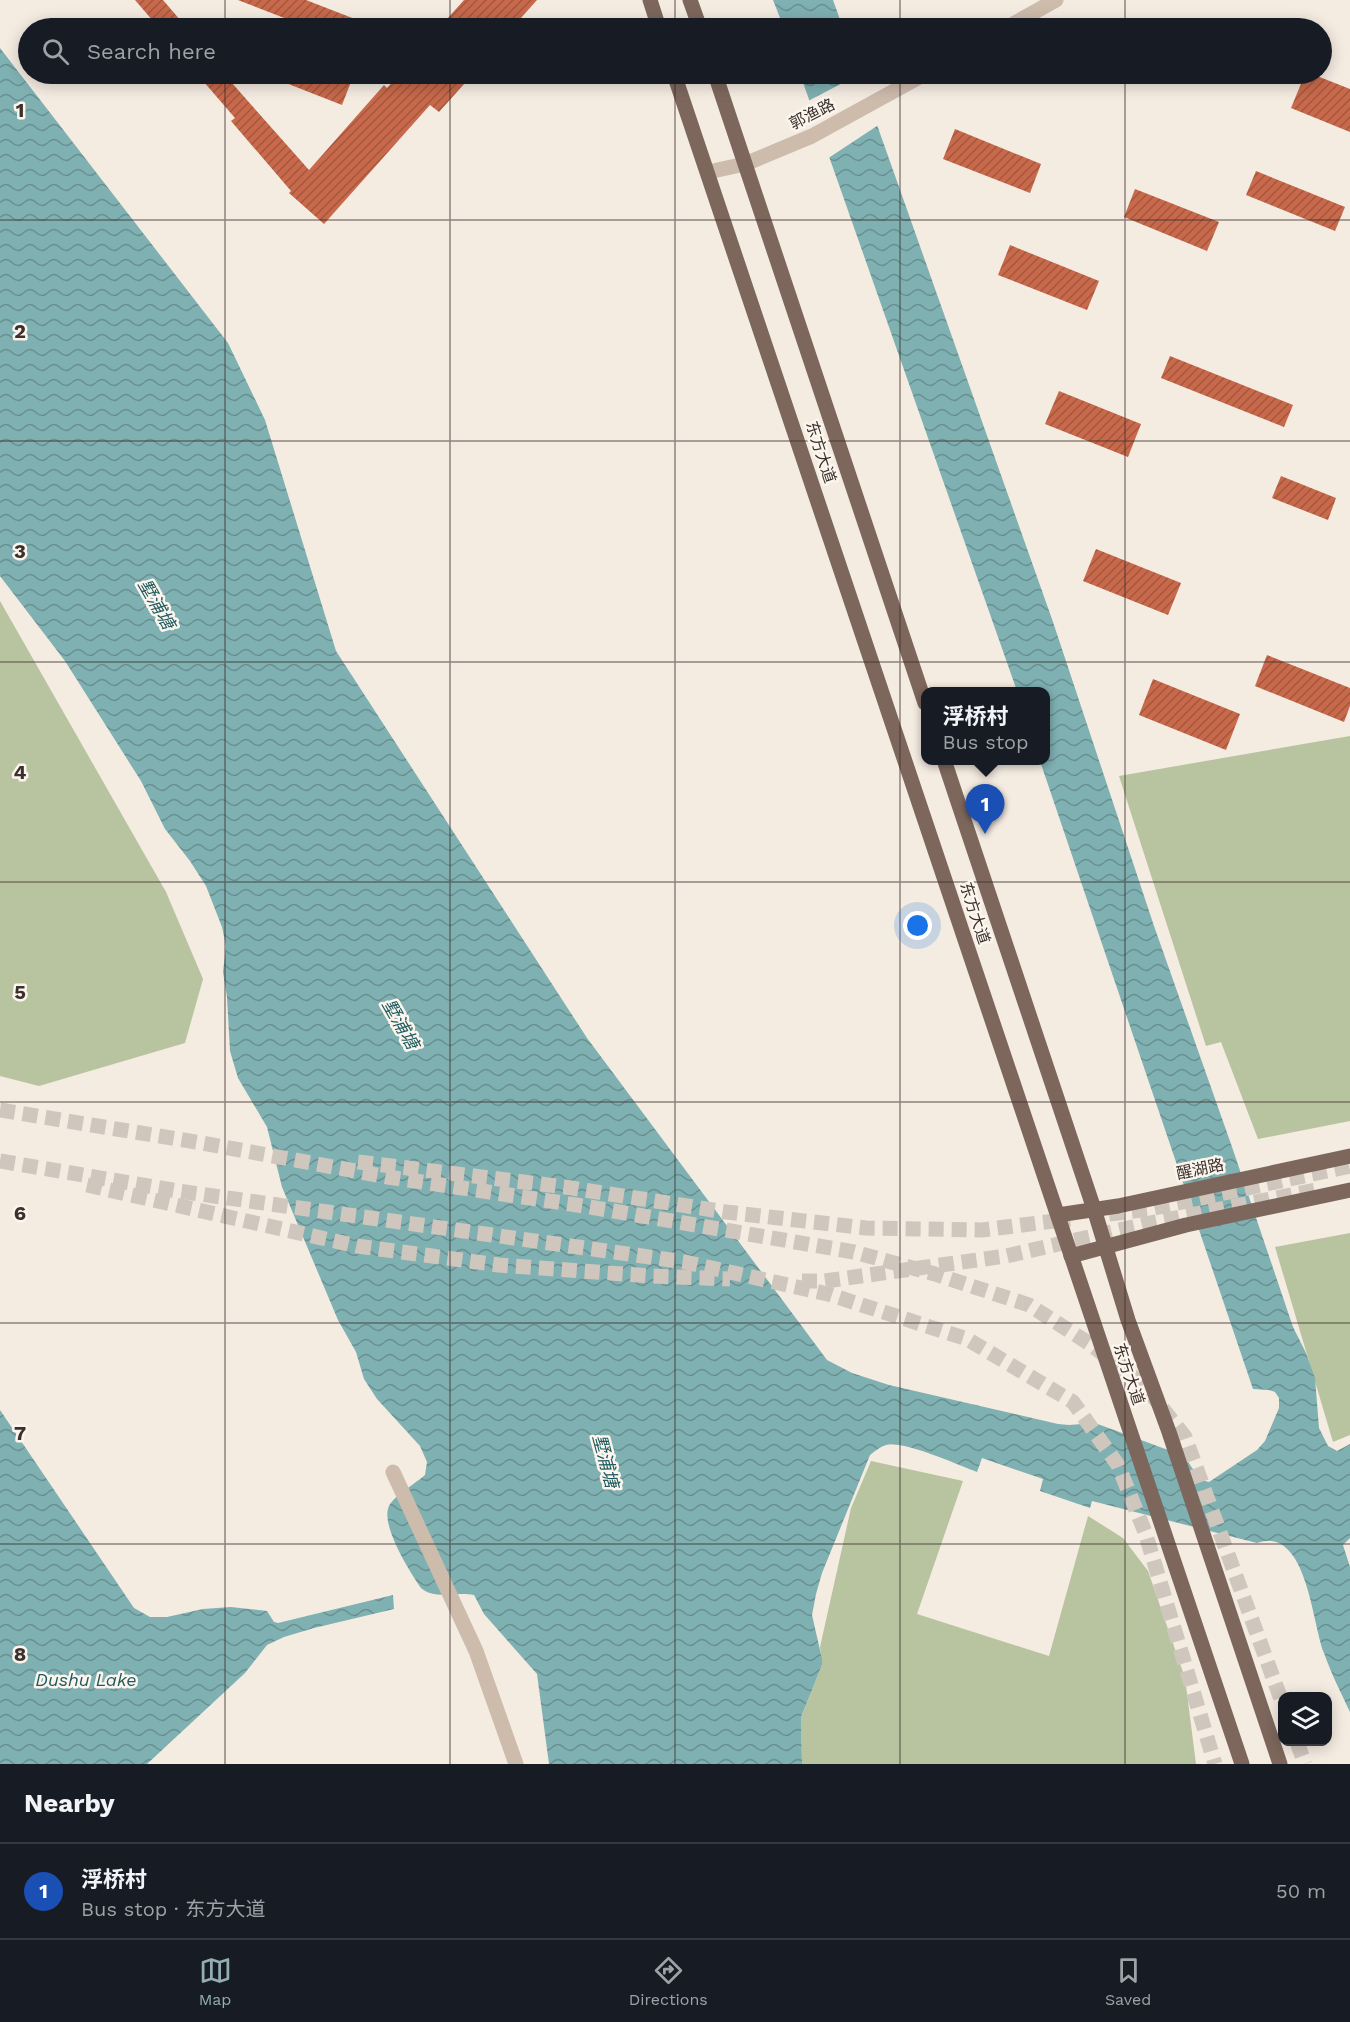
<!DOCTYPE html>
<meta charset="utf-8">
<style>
body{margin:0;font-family:"Work Sans","Noto Sans SC",sans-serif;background:#20242c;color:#f1f3f6}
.controls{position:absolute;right:18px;bottom:18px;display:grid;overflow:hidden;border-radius:12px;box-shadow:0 3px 15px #0003}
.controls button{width:54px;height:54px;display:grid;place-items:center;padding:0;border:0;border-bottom:2px solid #363941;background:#171b24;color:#f1f3f6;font:30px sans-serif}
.you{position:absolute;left:918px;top:926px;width:21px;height:21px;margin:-15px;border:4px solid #fff;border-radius:50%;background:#1a73e8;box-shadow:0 0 0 9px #1a73e833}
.badge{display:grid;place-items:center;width:39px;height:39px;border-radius:50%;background:#92aeb2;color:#fff;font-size:20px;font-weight:700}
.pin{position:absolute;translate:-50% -50px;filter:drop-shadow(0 2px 3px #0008)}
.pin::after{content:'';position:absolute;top:32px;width:21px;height:18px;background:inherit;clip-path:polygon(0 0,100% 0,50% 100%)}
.popup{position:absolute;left:921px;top:687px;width:129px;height:78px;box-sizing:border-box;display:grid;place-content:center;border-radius:12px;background:#171b24;filter:drop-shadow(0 2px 4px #0005);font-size:20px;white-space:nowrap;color:#9ea1a6}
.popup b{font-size:22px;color:#f1f3f6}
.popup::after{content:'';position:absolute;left:50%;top:100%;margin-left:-12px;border:12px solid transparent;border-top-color:#171b24}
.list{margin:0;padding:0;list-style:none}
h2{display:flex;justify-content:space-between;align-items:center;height:78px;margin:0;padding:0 24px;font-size:26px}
h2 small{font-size:20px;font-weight:400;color:#9ea1a6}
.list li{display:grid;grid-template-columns:39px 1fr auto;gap:18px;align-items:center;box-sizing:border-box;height:96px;padding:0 24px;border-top:2px solid #363941}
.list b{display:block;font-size:22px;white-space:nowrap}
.list p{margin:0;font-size:20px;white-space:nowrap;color:#9ea1a6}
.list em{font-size:20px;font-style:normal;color:#9ea1a6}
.icon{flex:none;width:33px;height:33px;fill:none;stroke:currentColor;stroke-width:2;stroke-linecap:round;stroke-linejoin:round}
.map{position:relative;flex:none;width:1350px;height:1764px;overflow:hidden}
.search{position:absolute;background:#171b24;box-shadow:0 3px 15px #0003;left:18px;right:18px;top:18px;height:66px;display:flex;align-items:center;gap:15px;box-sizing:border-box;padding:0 21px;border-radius:33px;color:#9ea1a6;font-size:22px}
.sheet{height:174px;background:#171b24}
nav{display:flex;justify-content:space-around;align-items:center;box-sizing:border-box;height:84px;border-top:2px solid #363941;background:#171b24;font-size:16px;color:#9ea1a6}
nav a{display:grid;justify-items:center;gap:3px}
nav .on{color:#92aeb2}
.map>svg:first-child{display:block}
.green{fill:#b8c4a0}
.water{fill:url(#water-waves)}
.pier{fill:#f4ebe1}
.building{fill:url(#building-hatch)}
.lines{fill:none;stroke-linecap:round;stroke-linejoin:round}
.major-tunnel{stroke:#cfc6bd;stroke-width:15;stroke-dasharray:15 8;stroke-linecap:butt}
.minor{stroke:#cdbbac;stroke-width:15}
.major{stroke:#7d675c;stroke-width:15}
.grid{fill:none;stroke:#3b302b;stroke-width:1.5;stroke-opacity:0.55}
.labels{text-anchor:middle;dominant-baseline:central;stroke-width:5;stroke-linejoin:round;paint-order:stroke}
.street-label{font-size:16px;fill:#3b302b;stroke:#fbf5ee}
.water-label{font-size:18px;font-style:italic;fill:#1f5a5e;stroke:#fbf5ee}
.grid-label{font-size:20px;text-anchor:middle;font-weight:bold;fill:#3b302b;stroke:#fbf5ee;stroke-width:5;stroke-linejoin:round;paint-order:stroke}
</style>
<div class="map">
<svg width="1350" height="1764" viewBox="0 0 1350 1764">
<defs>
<pattern id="water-waves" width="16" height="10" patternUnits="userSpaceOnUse" patternTransform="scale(1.5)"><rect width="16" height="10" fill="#7fb0b2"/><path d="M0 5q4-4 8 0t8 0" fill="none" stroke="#699091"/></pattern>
<pattern id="building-hatch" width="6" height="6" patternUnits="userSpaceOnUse" patternTransform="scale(1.5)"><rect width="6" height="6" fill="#c8694b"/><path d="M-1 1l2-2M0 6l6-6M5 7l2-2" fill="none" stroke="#a4573f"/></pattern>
</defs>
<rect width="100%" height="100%" fill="#f4ebe1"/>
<g class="green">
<polygon points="0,601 166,892 203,979 185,1043 39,1086 0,1076"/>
<polygon points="1350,736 1350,1121 1258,1139 1221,1042 1206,1046 1119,776"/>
<polygon points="1350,1233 1350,1435 1333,1442 1275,1247"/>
<polygon points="871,1461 963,1481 917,1614 1049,1656 1088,1516 1123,1538 1148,1571 1185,1678 1196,1764 802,1764 801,1717 822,1665 820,1647 851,1508"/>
</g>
<g class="water">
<polygon points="773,0 833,0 843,28 784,28"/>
<path d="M0,48L228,343L265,420L336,651L587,1038L827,1360L852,1373L889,1385L1058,1424L1069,1425L1095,1423L1168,1450L1185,1458L1201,1480L1209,1482L1257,1450L1265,1441L1279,1408V1398L1275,1392L1269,1390L1253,1389L1040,761L1045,760V692L1017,691L800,74H859L1053,622L1154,926L1231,1144L1293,1327L1306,1353L1315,1378L1319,1428L1328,1446L1337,1451L1350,1444V1538L1343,1545L1350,1567V1712C1341,1693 1331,1673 1324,1653C1313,1625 1308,1545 1271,1541C1266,1540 1261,1542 1257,1543L1092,1501L1090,1508L1040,1491L1043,1479L982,1458L977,1472C958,1465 903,1440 886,1445C880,1447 875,1451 870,1455L822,1573L816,1594L812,1615L822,1659V1665L801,1717L802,1764H549L537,1674L484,1614L474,1595C456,1591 434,1600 421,1588C410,1572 380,1525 389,1506C394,1496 416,1483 425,1475L427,1462L420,1446L377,1399L364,1379L356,1352L338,1320L282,1187L267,1127L238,1078L230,1051L227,997L223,972L226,946L222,927L206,886L190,861L165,829L141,781L65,661L0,576Z"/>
<polygon points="0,1410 134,1608 150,1617 167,1617 203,1609 231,1607 267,1611 274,1622 278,1623 393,1595 394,1609 314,1628 284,1637 267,1645 245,1673 147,1764 0,1764"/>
</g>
<polygon class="pier" points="860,74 862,74 880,124 827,159 808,101"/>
<g class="building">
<polygon points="135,0 163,0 187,28 159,28"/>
<polygon points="238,0 306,0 378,28 310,28"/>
<polygon points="464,0 537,0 512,28 439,28"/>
<polygon points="197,74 224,74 309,170 384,85 387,88 400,74 473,74 439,112 430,105 324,224 289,193 291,191 231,121 235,118"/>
<polygon points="263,74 354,74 342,105"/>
<polygon points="1305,74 1312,74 1350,89 1350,132 1291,108"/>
<polygon points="955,129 1041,164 1030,193 943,159"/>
<polygon points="1256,171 1345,207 1335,231 1246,195"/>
<polygon points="1135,189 1219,222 1207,251 1124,217"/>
<polygon points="1010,245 1099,281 1087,310 998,275"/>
<polygon points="1170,356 1293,405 1284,427 1161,378"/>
<polygon points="1059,391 1141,424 1128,457 1045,424"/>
<polygon points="1281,476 1336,498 1328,520 1272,498"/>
<polygon points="1096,549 1181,583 1168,615 1083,581"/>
<polygon points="1267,655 1350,688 1350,706 1344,722 1255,686"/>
<polygon points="1153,679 1240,714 1226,750 1139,715"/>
</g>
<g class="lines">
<g class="major-tunnel">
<polyline points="0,1110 202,1143 388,1177 590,1207 854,1252 935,1274 1029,1305 1090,1344 1145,1386 1185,1437 1282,1702"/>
<polyline points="0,1161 178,1191 685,1262 828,1294 967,1339 1073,1402 1118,1465 1145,1532 1215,1764"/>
<polyline points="358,1162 565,1187 726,1212 866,1228 982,1230 1070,1219"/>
<polyline points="87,1185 357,1246 499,1265 651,1276 730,1279"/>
<polyline points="1109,1214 1150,1209 1350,1166"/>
<polyline points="802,1281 825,1281 1006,1256 1155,1222 1321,1189"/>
<polyline points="1297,1742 1305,1764"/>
</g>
<g class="minor">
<polyline points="1006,28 1056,0"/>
<polyline points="708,172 745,164 812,136 925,74"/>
<polyline points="393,1472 476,1651 516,1764"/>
</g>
<g class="major">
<polyline points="650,0 659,28"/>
<polyline points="690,0 700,28"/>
<polyline points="674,74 1242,1764"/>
<polyline points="715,74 925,703"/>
<polyline points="944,760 1094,1209 1128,1320 1169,1432 1280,1764"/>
<polyline points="1058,1215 1118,1206 1350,1156"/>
<polyline points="1071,1256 1186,1225 1350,1190"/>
</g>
</g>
<path class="grid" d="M225,0V28M450,0V28M675,0V28M900,0V28M1125,0V28M225,74V1764M450,74V1764M675,74V1764M900,74V1764M1125,74V1764M0,220H1350M0,441H1350M0,662H1350M0,882H1350M0,1102H1350M0,1323H1350M0,1544H1350"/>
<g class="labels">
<g class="street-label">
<text transform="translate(812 114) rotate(-27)">郭渔路</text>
<text transform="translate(821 452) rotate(72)">东方大道</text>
<text transform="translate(975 913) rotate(72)">东方大道</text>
<text transform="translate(1200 1169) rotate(-12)">醒湖路</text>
<text transform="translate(1129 1374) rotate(71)">东方大道</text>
</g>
<g class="water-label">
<text transform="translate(157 604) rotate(60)">墅浦塘</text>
<text transform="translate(401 1024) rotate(60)">墅浦塘</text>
<text transform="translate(606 1461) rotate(75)">墅浦塘</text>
<text x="86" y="1679">Dushu Lake</text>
</g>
</g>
<g class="grid-label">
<text x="20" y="117">1</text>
<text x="20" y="338">2</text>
<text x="20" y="558">3</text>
<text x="20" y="779">4</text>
<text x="20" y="999">5</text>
<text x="20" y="1220">6</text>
<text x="20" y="1440">7</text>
<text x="20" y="1661">8</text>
</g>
</svg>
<div class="controls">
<button><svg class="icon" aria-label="layers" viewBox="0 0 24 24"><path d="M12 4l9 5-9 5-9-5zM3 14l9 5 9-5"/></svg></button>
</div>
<div class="you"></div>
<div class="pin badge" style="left:985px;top:834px;background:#1a4fb4">1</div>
<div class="popup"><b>浮桥村</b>Bus stop</div>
<div class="search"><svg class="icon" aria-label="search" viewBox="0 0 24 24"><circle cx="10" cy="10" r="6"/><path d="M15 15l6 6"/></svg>Search here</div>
</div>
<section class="sheet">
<h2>Nearby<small></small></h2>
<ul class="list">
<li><span class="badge" style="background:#1a4fb4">1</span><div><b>浮桥村</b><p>Bus stop · 东方大道</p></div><em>50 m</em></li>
</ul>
</section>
<nav>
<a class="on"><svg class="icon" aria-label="map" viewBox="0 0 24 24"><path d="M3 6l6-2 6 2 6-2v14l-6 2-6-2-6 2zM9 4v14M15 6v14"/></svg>Map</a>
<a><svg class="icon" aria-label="directions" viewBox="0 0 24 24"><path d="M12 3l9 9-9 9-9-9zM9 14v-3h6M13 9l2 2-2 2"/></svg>Directions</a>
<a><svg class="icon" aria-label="saved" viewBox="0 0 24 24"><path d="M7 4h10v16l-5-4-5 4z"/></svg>Saved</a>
</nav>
